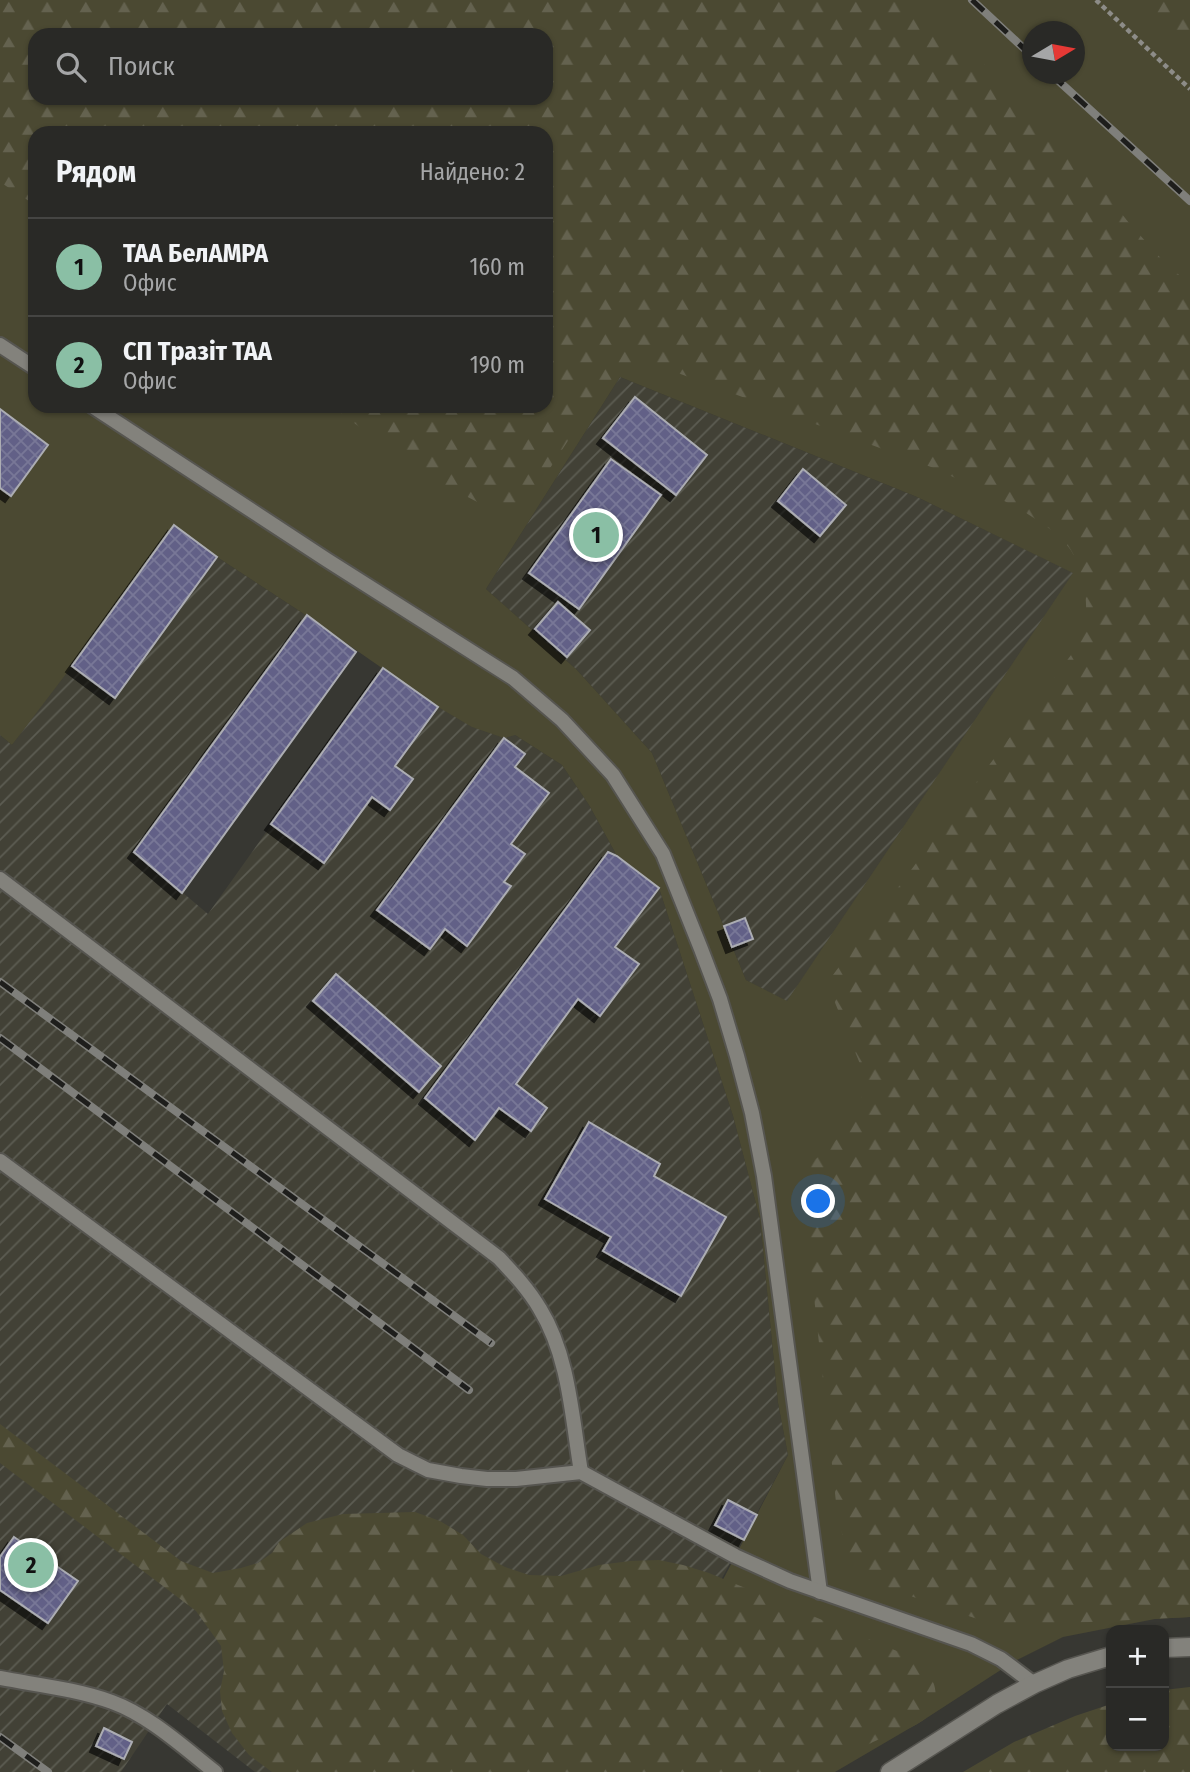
<!DOCTYPE html>
<html lang="ru">
<meta charset="utf-8">
<style>
body{margin:0;font-family:"Fira Sans Condensed",sans-serif;background:#353532;color:#f1f3f6}
.controls{position:absolute;right:21px;bottom:21px;display:grid;overflow:hidden;border-radius:14px;box-shadow:0 2px 5px #0004}
.controls button{width:63px;height:63px;display:grid;place-items:center;padding:0;border:0;border-bottom:2px solid #454543;background:#292926;color:#f1f3f6;font:35px sans-serif}
.compass{position:absolute;left:1022px;top:21px;width:63px;height:63px;border-radius:50%;background:#292926;box-shadow:0 2px 5px #0004;rotate:80deg}
.you{position:absolute;left:819px;top:1202px;width:24px;height:24px;margin:-18px;border:5px solid #fff;border-radius:50%;background:#1a73e8;box-shadow:0 0 0 10px #1a73e833}
.badge{display:grid;place-items:center;width:46px;height:46px;border-radius:50%;background:#8abfa5;color:#111;font-size:23px;font-weight:700}
.pin{position:absolute;translate:-50% -50%;border:4px solid #fff;box-shadow:0 2px 7px #0006}
.list{margin:0;padding:0;list-style:none}
h2{display:flex;justify-content:space-between;align-items:center;height:91px;margin:0;padding:0 28px;font-size:30px}
h2 small{font-size:23px;font-weight:400;color:#a5a6a7}
.list li{display:grid;grid-template-columns:46px 1fr auto;gap:21px;align-items:center;box-sizing:border-box;height:98px;padding:0 28px;border-top:2px solid #454543}
.list b{display:block;font-size:26px;white-space:nowrap}
.list p{margin:0;font-size:23px;white-space:nowrap;color:#a5a6a7}
.list em{font-size:23px;font-style:normal;color:#a5a6a7}
.icon{flex:none;width:38px;height:38px;fill:none;stroke:currentColor;stroke-width:2;stroke-linecap:round;stroke-linejoin:round}
.map{position:relative;flex:none;width:1190px;height:1772px;overflow:hidden}
.search{position:absolute;background:#292926;box-shadow:0 2px 5px #0004;left:28px;top:28px;width:525px;height:77px;display:flex;align-items:center;gap:18px;box-sizing:border-box;padding:0 24px;border-radius:21px;color:#a5a6a7;font-size:26px}
.panel{position:absolute;background:#292926;box-shadow:0 2px 5px #0004;left:28px;top:126px;width:525px;height:287px;border-radius:21px}
.map>svg:first-child{display:block}
.industrial{fill:url(#industrial-furrows)}
.grass{fill:#4b4932;fill-rule:evenodd}
.forest{fill:url(#forest-firs);fill-rule:evenodd}
.building{fill:url(#building-cross-hatch);stroke:#acadb3;stroke-width:2;filter:url(#shadow)}
.lines{fill:none;stroke-linecap:round;stroke-linejoin:round}
.service-casing{stroke:#565550;stroke-width:18}
.minor-casing{stroke:#565550;stroke-width:21}
.path{stroke:#8d8c88;stroke-width:4.5;stroke-dasharray:5 3.5;stroke-linecap:butt}
.service{stroke:#83827c;stroke-width:14}
.minor{stroke:#83827c;stroke-width:18}
.rail-casing{stroke:#7f7f7b;stroke-width:8}
.rail{stroke:#1e1e1c;stroke-width:5;stroke-dasharray:16;stroke-linecap:butt}
</style>
<div class="map">
<svg width="1190" height="1772" viewBox="0 0 1190 1772">
<defs>
<pattern id="industrial-furrows" width="10" height="10" patternUnits="userSpaceOnUse" patternTransform="scale(1.75)"><rect width="10" height="10" fill="#424136"/><path d="M-1 1l2-2M0 10L10 0M9 11l2-2" fill="none" stroke="#5c5c52"/></pattern>
<pattern id="forest-firs" width="22" height="20" patternUnits="userSpaceOnUse" patternTransform="scale(1.75)"><rect width="22" height="20" fill="#4b4932"/><path d="M5 1l3.5 6h-7zM16 11l3.5 6h-7z" fill="#64624f"/></pattern>
<pattern id="building-cross-hatch" width="8" height="8" patternUnits="userSpaceOnUse" patternTransform="scale(1.75)"><rect width="8" height="8" fill="#626187"/><path d="M0 0l8 8M0 8l8-8" fill="none" stroke="#787797"/></pattern>
<filter id="shadow"><feDropShadow dx="-6" dy="6" stdDeviation="0" flood-color="#0009"/></filter>
</defs>
<rect width="100%" height="100%" fill="#373732"/>
<g class="industrial">
<polygon points="620,377 917,497 1074,573 787,1002 746,980 652,753 577,670 486,589"/>
<polygon points="174,525 217,557 307,616 356,652 182,892 208,914 383,668 515,735 562,765 589,805 617,856 659,888 733,1116 760,1219 778,1403 788,1455 618,1772 255,1772 167,1704 121,1772 0,1772 0,735 12,745"/>
</g>
<path class="grass" d="M0,0H1190V1617L1155,1619L1063,1637L1013,1662L922,1721L835,1772H619L679,1664L788,1455L778,1403L760,1219L733,1116L659,888L617,856L589,805L562,765L515,735L504,738L472,727L438,707L307,616L217,557L174,525L72,666L12,745L0,735ZM1032,32H1074V74H1032ZM35,35H546V98H35ZM35,133H546V406H35ZM620,377L917,497L1073,573L787,1001L746,980L652,753L577,670L486,589Z"/>
<g class="forest">
<path d="M0,0H905L986,66L1037,117L1087,170L1129,223L1166,264L1190,284V1617L1030,1625L986,1622L893,1590L866,1576L848,1551L838,1521L810,1259L804,1170L853,1124L867,1081L827,983L1074,651C1079,636 1087,620 1086,604C1086,588 1080,566 1072,552C1051,517 968,484 931,467L659,366L635,367L614,377L598,395L533,494L508,518L414,469L332,406H546V133H35V205L0,182ZM546,35V98H35V35Z"/>
<polygon points="1138,0 1190,0 1190,48"/>
<path d="M0,1424L181,1561L213,1573L241,1568L258,1563L272,1553L279,1542L307,1523L343,1514L415,1512L440,1521L463,1535L481,1554L505,1567L529,1575L561,1576L599,1565L630,1561L659,1560L683,1565L709,1573L909,1656C914,1660 922,1664 926,1669C939,1685 940,1709 922,1721C908,1731 889,1734 873,1742C855,1751 838,1760 822,1772H272L249,1755L232,1733L222,1711L220,1691L224,1671L221,1646L196,1611L0,1463Z"/>
<polygon points="1190,1687 1190,1772 963,1772 1014,1742 1075,1716 1111,1704 1111,1746 1164,1746 1164,1690"/>
</g>
<g class="building">
<polygon points="635,397 707,455 676,495 603,438"/>
<polygon points="0,409 48,445 11,496 0,488"/>
<polygon points="611,459 661,495 579,609 529,573"/>
<polygon points="803,469 846,505 820,536 778,501"/>
<polygon points="174,525 217,557 115,698 72,666"/>
<polygon points="558,602 590,630 567,657 535,629"/>
<polygon points="307,615 356,652 182,893 134,852"/>
<polygon points="383,668 438,707 395,766 413,779 390,810 372,797 324,863 271,824"/>
<polygon points="504,738 525,754 515,767 549,793 511,844 525,854 504,882 511,886 467,946 445,929 430,949 377,910"/>
<polygon points="608,852 617,856 659,888 615,947 639,964 600,1016 578,999 516,1084 547,1108 531,1131 499,1108 475,1140 425,1098"/>
<polygon points="745,918 753,939 732,947 724,926"/>
<polygon points="336,974 441,1066 419,1092 313,1001"/>
<polygon points="589,1122 660,1164 654,1176 726,1217 681,1296 603,1251 611,1237 545,1199"/>
<polygon points="728,1500 757,1515 744,1540 715,1525"/>
<polygon points="14,1537 78,1581 48,1623 0,1590 0,1557"/>
<polygon points="104,1728 132,1742 124,1759 96,1746"/>
</g>
<g class="lines">
<g class="service-casing">
<g id="service">
<polyline points="0,345 35,368"/>
<polyline points="92,406 327,560 513,678 562,720 613,775 663,854 701,949 720,999 737,1056 752,1113 764,1176 820,1592"/>
<path d="M0,879L499,1258C514,1274 529,1290 540,1309C569,1356 572,1418 581,1472"/>
<polyline points="0,1161 398,1455 428,1470 461,1476 487,1479 516,1479 581,1472 735,1556 790,1581 971,1644 1001,1659 1034,1684"/>
<path d="M0,1678C37,1685 76,1689 112,1702C150,1716 183,1747 215,1772"/>
</g>
</g>
<g class="minor-casing">
<g id="minor">
<polyline points="1164,1648 1190,1647"/>
<polyline points="890,1772 997,1704 1034,1684 1068,1669 1111,1656"/>
</g>
</g>
<polyline class="path" points="1096,0 1190,89"/>
<use href="#service" class="service"/>
<use href="#minor" class="minor"/>
<g class="rail-casing">
<g id="rail">
<polyline points="972,0 1032,56"/>
<polyline points="1051,74 1190,201"/>
<polyline points="0,982 491,1343"/>
<polyline points="0,1038 469,1390"/>
<polyline points="0,1737 48,1772"/>
</g>
</g>
<use href="#rail" class="rail"/>
</g>
</svg>
<div class="controls">
<button>+</button>
<button>−</button>
</div>
<svg class="compass" viewBox="-18 -18 36 36"><path d="M0-13l5 13h-10z" fill="#e53935"/><path d="M0 13l5-13h-10z" fill="#a5a6a7"/></svg>
<div class="you"></div>
<div class="pin badge" style="left:596px;top:535px">1</div>
<div class="pin badge" style="left:31px;top:1565px">2</div>
<div class="search"><svg class="icon" aria-label="search" viewBox="0 0 24 24"><circle cx="10" cy="10" r="6"/><path d="M15 15l6 6"/></svg>Поиск</div>
<section class="panel">
<h2>Рядом<small>Найдено: 2</small></h2>
<ul class="list">
<li><span class="badge">1</span><div><b>ТАА БелАМРА</b><p>Офис</p></div><em>160 m</em></li>
<li><span class="badge">2</span><div><b>СП Тразіт ТАА</b><p>Офис</p></div><em>190 m</em></li>
</ul>
</section>
</div>
